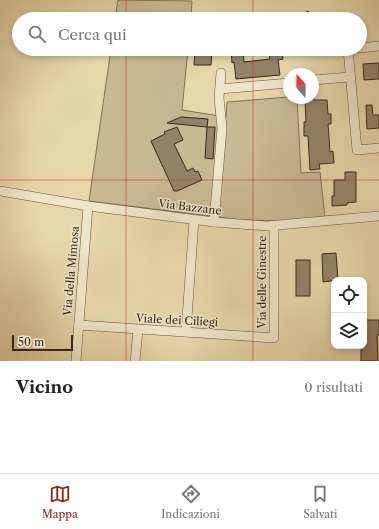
<!DOCTYPE html>
<html lang="it">
<style>
body{margin:0;font-family:"Libre Caslon Text",serif;background:#f6f6f6;color:#222}
.controls{position:absolute;right:12px;bottom:12px;display:grid;overflow:hidden;border-radius:8px;box-shadow:0 2px 6px #0003}
.controls button{width:36px;height:36px;display:grid;place-items:center;padding:0;border:0;border-bottom:1px solid #e0e0e0;background:#fff;color:#222;font:20px sans-serif}
.compass{position:absolute;left:283px;top:68px;width:36px;height:36px;border-radius:50%;background:#fff;box-shadow:0 2px 6px #0003;rotate:340deg}
.scale{position:absolute;left:12px;bottom:10px;width:61px;box-sizing:border-box;padding-left:4px;border:2px solid #37271d;border-top:0;font-size:11px;line-height:14px;white-space:nowrap;color:#37271d;-webkit-text-stroke:3px #efe5c8;paint-order:stroke}
.list{margin:0;padding:0;list-style:none}
h2{display:flex;justify-content:space-between;align-items:center;height:52px;margin:0;padding:0 16px;font-size:17px}
h2 small{font-size:13px;font-weight:400;color:#767676}
.icon{flex:none;width:22px;height:22px;fill:none;stroke:currentColor;stroke-width:2;stroke-linecap:round;stroke-linejoin:round}
.map{position:relative;flex:none;width:379px;height:361px;overflow:hidden}
.search{position:absolute;background:#fff;box-shadow:0 2px 6px #0003;left:12px;right:12px;top:12px;height:44px;display:flex;align-items:center;gap:10px;box-sizing:border-box;padding:0 14px;border-radius:22px;color:#767676;font-size:15px}
.sheet{height:112px;background:#fff}
nav{display:flex;justify-content:space-around;align-items:center;box-sizing:border-box;height:56px;border-top:1px solid #e0e0e0;background:#fff;font-size:11px;color:#767676}
nav a{display:grid;justify-items:center;gap:2px}
nav .on{color:#8f2418}
.map>svg:first-child{display:block}
.green{fill:#c9b993;stroke:#807058}
.building{fill:#938367;stroke:#37271d}
.lines{fill:none;stroke-linecap:round;stroke-linejoin:round}
.street-casing{stroke:#635340;stroke-width:10}
.street{stroke:#efe5c8;stroke-width:9}
.grid{fill:none;stroke:#d62828;stroke-width:1;stroke-opacity:0.55}
.labels{text-anchor:middle;dominant-baseline:central;stroke-width:3;stroke-linejoin:round;paint-order:stroke}
.street-label{font-size:11px;fill:#37271d;stroke:#efe5c8}
</style>
<div class="map">
<svg width="379" height="361" viewBox="0 0 379 361">
<rect width="100%" height="100%" fill="#e7d7ab"/>
<filter id="stains"><feTurbulence type="fractalNoise" baseFrequency=".005" numOctaves="4"/><feColorMatrix values="0 0 0 0 .2 0 0 0 0 .09 0 0 0 0 .02 0 0 0 .5 -.17"/></filter>
<radialGradient id="worn" r=".72"><stop offset=".6" stop-color="#630" stop-opacity="0"/><stop offset="1" stop-color="#630" stop-opacity=".3"/></radialGradient>
<g class="green">
<polygon points="118,0 192,1 191,19 115,19"/>
<polygon points="111,49 188,49 182,110 226,117 227,102 289,97 289,98 297,98 301,173 320,172 325,217 278,221 242,220 89,201"/>
</g>
<g class="building">
<polygon points="307,11 322,19 304,19"/>
<polygon points="195,49 212,49 211,65 194,65"/>
<polygon points="231,49 243,49 244,62 270,59 268,49 282,49 283,59 278,60 280,75 236,79 234,62 232,63"/>
<polygon points="379,63 379,79 364,80 363,64"/>
<polygon points="305,98 314,98 314,100 327,100 328,114 331,114 331,124 328,124 330,152 333,151 334,163 319,164 320,169 310,170 308,136 304,136 304,122 306,122"/>
<polygon points="366,105 372,105 373,115 379,115 379,128 367,129"/>
<polygon points="181,117 208,119 207,127 167,123"/>
<polygon points="177,127 183,140 174,144 187,171 193,168 195,172 198,171 202,180 177,191 174,191 151,141 165,134 164,132"/>
<polygon points="207,127 215,127 213,159 205,158"/>
<polygon points="345,172 356,172 356,202 347,203 347,205 332,206 332,196 334,196 334,180 345,180"/>
<polygon points="336,253 338,280 323,282 322,254"/>
<rect x="296" y="260" width="14" height="36"/>
<polygon points="364,320 379,320 379,335 377,335 378,361 361,361 361,346 364,346"/>
</g>
<g class="lines">
<g class="street-casing">
<g id="street">
<polyline points="360,48 379,46"/>
<polyline points="348,49 357,150 379,148"/>
<polyline points="313,80 350,77"/>
<polyline points="220,89 289,83"/>
<polyline points="0,191 88,206 214,222 267,226 379,216"/>
<polyline points="214,222 222,128 219,98 221,73"/>
<polyline points="79,325 274,338 274,226"/>
<polyline points="186,332 194,220"/>
<polyline points="76,361 88,206"/>
<polyline points="135,361 138,330"/>
</g>
</g>
<use href="#street" class="street"/>
</g>
<path class="grid" d="M126,0V19M253,0V19M126,49V361M253,49V361M0,180H379"/>
<g class="labels">
<g class="street-label">
<text transform="translate(190 207) rotate(7)">Via Bazzane</text>
<text transform="translate(71 271) rotate(-85)">Via della Mimosa</text>
<text transform="translate(262 282) rotate(-90)">Via delle Ginestre</text>
<text transform="translate(177 320) rotate(3)">Viale dei Ciliegi</text>
</g>
</g>
<rect width="100%" height="100%" filter="url(#stains)"/>
<rect width="100%" height="100%" fill="url(#worn)"/>
</svg>
<div class="controls">
<button><svg class="icon" aria-label="locate" viewBox="0 0 24 24"><circle cx="12" cy="12" r="6"/><path d="M12 2v4M12 18v4M2 12h4M18 12h4"/></svg></button>
<button><svg class="icon" aria-label="layers" viewBox="0 0 24 24"><path d="M12 4l9 5-9 5-9-5zM3 14l9 5 9-5"/></svg></button>
</div>
<svg class="compass" viewBox="-18 -18 36 36"><path d="M0-13l5 13h-10z" fill="#e53935"/><path d="M0 13l5-13h-10z" fill="#767676"/></svg>
<div class="scale">50 m</div>
<div class="search"><svg class="icon" aria-label="search" viewBox="0 0 24 24"><circle cx="10" cy="10" r="6"/><path d="M15 15l6 6"/></svg>Cerca qui</div>
</div>
<section class="sheet">
<h2>Vicino<small>0 risultati</small></h2>
<ul class="list">
</ul>
</section>
<nav>
<a class="on"><svg class="icon" aria-label="map" viewBox="0 0 24 24"><path d="M3 6l6-2 6 2 6-2v14l-6 2-6-2-6 2zM9 4v14M15 6v14"/></svg>Mappa</a>
<a><svg class="icon" aria-label="directions" viewBox="0 0 24 24"><path d="M12 3l9 9-9 9-9-9zM9 14v-3h6M13 9l2 2-2 2"/></svg>Indicazioni</a>
<a><svg class="icon" aria-label="saved" viewBox="0 0 24 24"><path d="M7 4h10v16l-5-4-5 4z"/></svg>Salvati</a>
</nav>
